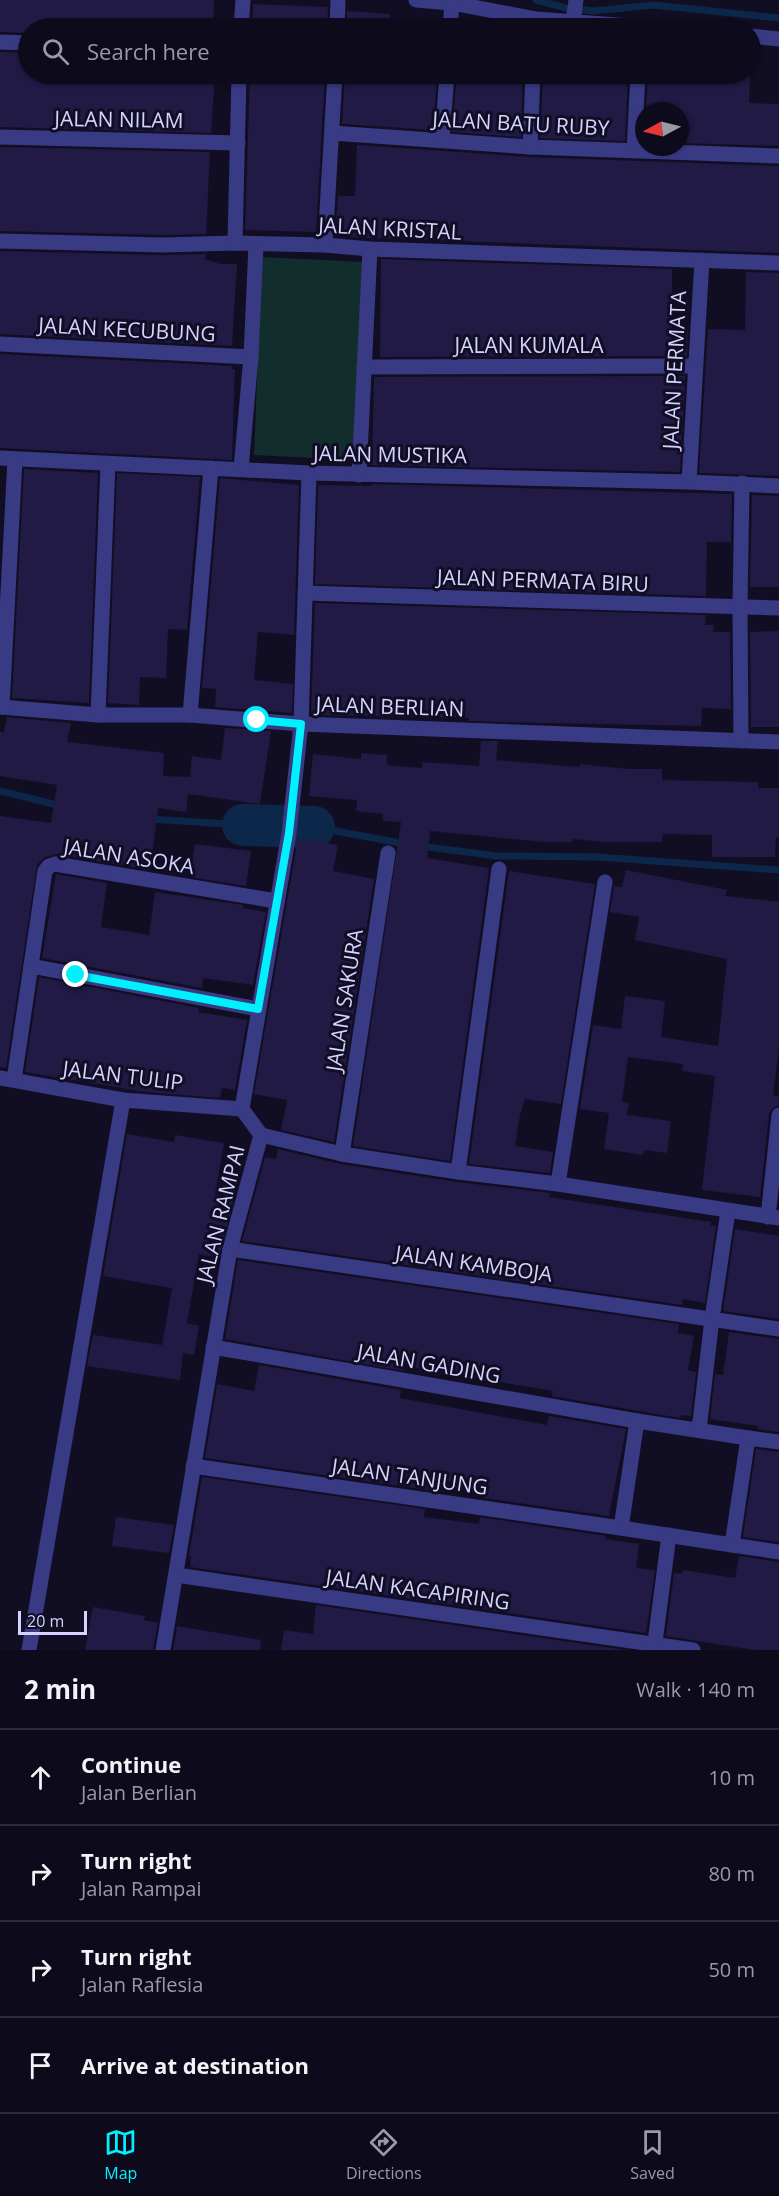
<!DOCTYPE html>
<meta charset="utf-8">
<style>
body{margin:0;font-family:"Open Sans",sans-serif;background:#161324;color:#f1f3f6}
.compass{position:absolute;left:635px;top:102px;width:54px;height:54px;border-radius:50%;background:#0d0a1b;box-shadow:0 2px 4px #0004;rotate:263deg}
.scale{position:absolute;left:18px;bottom:15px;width:69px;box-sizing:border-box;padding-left:6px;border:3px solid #d4d2ff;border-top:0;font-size:16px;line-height:21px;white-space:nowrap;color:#d4d2ff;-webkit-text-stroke:4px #110e24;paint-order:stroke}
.stop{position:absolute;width:18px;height:18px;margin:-14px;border:4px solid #00f1fd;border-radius:50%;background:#fff}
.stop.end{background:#00f1fd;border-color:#fff;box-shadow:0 2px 6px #0008}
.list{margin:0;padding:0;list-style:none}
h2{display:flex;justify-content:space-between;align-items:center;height:78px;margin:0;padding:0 24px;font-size:26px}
h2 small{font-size:20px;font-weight:400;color:#9a9aa3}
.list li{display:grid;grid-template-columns:39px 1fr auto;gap:18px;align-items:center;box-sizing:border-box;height:96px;padding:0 24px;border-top:2px solid #2d2b3a}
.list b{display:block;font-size:22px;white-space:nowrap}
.list p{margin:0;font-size:20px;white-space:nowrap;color:#9a9aa3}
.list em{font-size:20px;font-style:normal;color:#9a9aa3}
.icon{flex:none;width:33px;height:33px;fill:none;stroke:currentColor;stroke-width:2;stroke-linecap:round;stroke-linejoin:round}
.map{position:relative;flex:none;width:779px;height:1650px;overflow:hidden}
.search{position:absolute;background:#0d0a1b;box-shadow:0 2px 4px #0004;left:18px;right:18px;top:18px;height:66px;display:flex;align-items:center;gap:15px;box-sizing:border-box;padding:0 21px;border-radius:33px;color:#9a9aa3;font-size:22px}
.sheet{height:462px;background:#0d0a1b}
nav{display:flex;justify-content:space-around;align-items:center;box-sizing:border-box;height:84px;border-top:2px solid #2d2b3a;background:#0d0a1b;font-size:16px;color:#9a9aa3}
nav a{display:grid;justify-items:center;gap:3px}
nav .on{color:#00f1fd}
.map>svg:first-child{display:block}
.green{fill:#112e2c}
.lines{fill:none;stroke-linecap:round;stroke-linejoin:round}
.stream{stroke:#0c274a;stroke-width:7}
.river{stroke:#0c274a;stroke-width:42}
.building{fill:#201a45}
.minor{stroke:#393a84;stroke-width:15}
.route{stroke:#00f1fd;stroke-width:8}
.labels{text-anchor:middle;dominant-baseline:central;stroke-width:6;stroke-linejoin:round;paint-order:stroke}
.street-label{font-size:21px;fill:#d4d2ff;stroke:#110e24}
</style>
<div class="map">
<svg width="779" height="1650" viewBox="0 0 779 1650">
<rect width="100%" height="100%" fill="#110e24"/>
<polygon class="green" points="262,257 364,262 356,460 254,455"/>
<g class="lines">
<g class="stream">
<polyline points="536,0 566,8 593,11 654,5 779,18"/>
<polyline points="0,791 61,806"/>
<polyline points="150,819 243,825"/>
<polyline points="314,827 406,844"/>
<polyline points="420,846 497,856 598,857 779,870"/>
</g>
<polyline class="river" points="243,825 314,827"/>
</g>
<g class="building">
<polygon points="0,0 214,0 213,28 28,28 28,33 0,32"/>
<polygon points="253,4 328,7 327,28 252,28"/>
<polygon points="347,11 390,14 389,28 347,28"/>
<polygon points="0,52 28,53 28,74 215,74 211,133 0,127"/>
<polygon points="250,74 325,74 316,232 245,230"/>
<polygon points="345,74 437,74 433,130 342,124"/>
<polygon points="457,74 523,74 521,137 452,132"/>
<polygon points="543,74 628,74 625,141 540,138"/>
<polygon points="648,74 750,74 749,103 779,104 779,146 680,143 680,111 646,111"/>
<polygon points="357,145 530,157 779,166 779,253 346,237 346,233 335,233 338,196 355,196"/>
<polygon points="0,147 210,152 206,234 163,235 0,231"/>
<polygon points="0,251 163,255 206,254 205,259 220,264 237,264 232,346 0,334"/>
<polygon points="381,259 672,269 672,329 688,329 687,356 380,357"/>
<polygon points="746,272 779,273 779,476 699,473 708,329 745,330"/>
<polygon points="0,354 232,366 232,369 235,369 232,460 0,448"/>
<polygon points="685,376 680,472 372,465 374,377"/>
<polygon points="24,469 98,473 89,703 12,698"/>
<polygon points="117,473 200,477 187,630 168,629 166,678 140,677 139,705 108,703"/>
<polygon points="220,478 299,485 294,635 258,632 254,680 293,684 292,713 215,707 216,689 202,688"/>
<polygon points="372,484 732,494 731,542 707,542 706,596 315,584 318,485 372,486"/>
<polygon points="752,495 779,496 779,587 750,587"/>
<polygon points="315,603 706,615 705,625 714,625 713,632 730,632 731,709 702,708 701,726 499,722 469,721 469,718 311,715"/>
<polygon points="779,631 779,727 751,727 750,632"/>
<polygon points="7,717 71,723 67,742 164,753 163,776 190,777 192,756 221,760 225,728 271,731 260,804 188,794 186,812 158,808 150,870 56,854 45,857 37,865 6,1068 0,1067 0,816 51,823 57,785 0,776 0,732 4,732"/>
<polygon points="481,741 498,741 496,760 580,767 580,764 628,769 662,769 662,780 758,782 758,788 779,788 779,837 776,837 775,857 712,857 712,835 663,834 662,842 605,842 572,839 572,842 543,842 430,831 427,858 489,868 450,1161 353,1146 401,822 383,821 383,814 356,811 357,800 309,796 313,754 361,759 361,753 387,755 387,765 422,768 422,762 479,766"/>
<polygon points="298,838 338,845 333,871 374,879 334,1142 281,1130 287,1100 254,1094"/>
<polygon points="195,844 251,851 246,886 190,877"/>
<polygon points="626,870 727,890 725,896 779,902 779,1047 773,1096 779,1096 779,1105 772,1109 769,1114 760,1197 702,1190 715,1076 682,1071 683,1064 628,1057 622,1102 629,1103 627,1115 671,1121 667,1153 644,1150 643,1155 604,1149 609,1113 580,1109 593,1025 621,1029 625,996 665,1001 661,1037 718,1046 727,959 635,940 639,917 610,912 614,886 622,887"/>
<polygon points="509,871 595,884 561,1104 525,1099 520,1115 515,1146 553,1152 550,1173 469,1164"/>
<polygon points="56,874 107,883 101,927 149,935 155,892 243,905 243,908 266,912 253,985 203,978 202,988 42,958"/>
<polygon points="39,977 199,1008 198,1012 247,1020 235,1090 222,1088 220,1098 146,1092 25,1072"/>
<polygon points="127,1134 174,1142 175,1135 224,1143 215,1195 234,1198 219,1258 199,1254 187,1323 199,1326 194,1355 183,1353 180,1380 87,1366 93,1335 162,1345 172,1288 103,1276"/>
<polygon points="278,1149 340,1164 457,1182 550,1193 549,1197 711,1222 710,1225 716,1226 705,1303 683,1299 682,1305 242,1241 265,1157 276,1159"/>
<polygon points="735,1229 779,1236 779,1319 723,1311"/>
<polygon points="238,1260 679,1324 678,1333 694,1336 688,1370 696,1372 691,1416 681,1415 680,1418 639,1411 552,1396 553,1391 405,1366 404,1371 225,1339"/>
<polygon points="729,1332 779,1339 779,1432 757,1429 758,1426 710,1419 715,1374 723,1375"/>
<polygon points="259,1365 401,1390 400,1398 547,1425 549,1416 626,1429 609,1516 484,1498 486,1488 431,1478 429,1490 205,1458 217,1384 254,1391"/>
<polygon points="756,1449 779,1452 779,1542 743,1537"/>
<polygon points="202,1477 425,1509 424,1517 479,1524 480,1517 606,1536 605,1539 639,1544 636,1568 655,1570 646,1633 190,1567 191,1556 189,1556"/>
<polygon points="116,1517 174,1525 169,1553 112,1546"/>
<polygon points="739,1556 779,1562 779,1650 755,1650 666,1636 674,1573 682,1574 683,1570 735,1578"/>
<polygon points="316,1605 625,1650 281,1650 284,1630 313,1634"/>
<polygon points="93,1607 145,1616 144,1620 158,1623 153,1650 85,1650"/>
<polygon points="177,1626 261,1640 260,1650 173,1650"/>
</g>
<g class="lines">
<g class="minor">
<polyline points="416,0 452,3 536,19 657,28"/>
<polyline points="573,22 576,0"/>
<polyline points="241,28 243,0"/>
<polyline points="337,28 338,0"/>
<polyline points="450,28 452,3"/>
<polyline points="750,36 779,39"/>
<polyline points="0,42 28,43"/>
<polyline points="332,133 530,147 779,156"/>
<polyline points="0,137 238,143"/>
<polyline points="442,140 447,74"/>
<polyline points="530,147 533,74"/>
<polyline points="634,151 638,74"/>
<polyline points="0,241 163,245 235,243 325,245 370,249 779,263"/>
<polyline points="235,243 239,74"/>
<polyline points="325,245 335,74"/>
<polyline points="0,344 251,357"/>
<polyline points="364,367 695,366"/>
<polyline points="0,458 309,473 689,482 779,486"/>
<polyline points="241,469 251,357 256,244"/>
<polyline points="359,475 370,249"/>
<polyline points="689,482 702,260"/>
<polyline points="305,593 779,608"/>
<polyline points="0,707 98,715 190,715 301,724 779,742"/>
<polyline points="2,707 15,459"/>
<polyline points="98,715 108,464"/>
<polyline points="190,715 211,468"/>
<polyline points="741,741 740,607 742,483"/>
<polyline points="31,966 258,1009"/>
<polyline points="0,1078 123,1100 242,1109"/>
<polyline points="14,1080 45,871 49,866 55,864 276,901"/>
<polyline points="261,1135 342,1154 458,1172 558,1184 779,1218"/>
<polyline points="342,1154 388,853"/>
<polyline points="458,1172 499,869"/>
<polyline points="558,1184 605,882"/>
<polyline points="768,1217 779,1115"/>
<polyline points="230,1249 779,1329"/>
<polyline points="213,1347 637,1421"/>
<polygon points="637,1421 748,1438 732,1545 621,1528"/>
<polyline points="699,1430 712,1319 728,1211"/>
<polyline points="748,1438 779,1442"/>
<polyline points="193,1466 621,1528"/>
<polyline points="732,1545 779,1552"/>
<polyline points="176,1575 693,1650"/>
<polyline points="29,1650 123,1100"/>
<polyline points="163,1650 230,1249 261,1135 242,1109 289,833 301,724 309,473"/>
<polyline points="654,1650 669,1535"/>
</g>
</g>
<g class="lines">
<polyline class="route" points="76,975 258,1009 289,833 301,724 257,720"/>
</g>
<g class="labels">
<g class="street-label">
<text transform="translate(119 119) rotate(1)">JALAN NILAM</text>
<text transform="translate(521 123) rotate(3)">JALAN BATU RUBY</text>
<text transform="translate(390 228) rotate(3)">JALAN KRISTAL</text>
<text transform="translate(127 329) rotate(3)">JALAN KECUBUNG</text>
<text x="529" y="345">JALAN KUMALA</text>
<text transform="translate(674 370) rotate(-87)">JALAN PERMATA</text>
<text transform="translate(390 454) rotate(1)">JALAN MUSTIKA</text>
<text transform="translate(543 580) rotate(2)">JALAN PERMATA BIRU</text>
<text transform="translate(390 706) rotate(2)">JALAN BERLIAN</text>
<text transform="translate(129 856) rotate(9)">JALAN ASOKA</text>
<text transform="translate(344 1000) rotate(-81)">JALAN SAKURA</text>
<text transform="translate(123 1075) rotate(7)">JALAN TULIP</text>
<text transform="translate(220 1214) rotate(-76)">JALAN RAMPAI</text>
<text transform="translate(474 1263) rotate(8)">JALAN KAMBOJA</text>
<text transform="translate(429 1363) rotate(10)">JALAN GADING</text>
<text transform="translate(410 1476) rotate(8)">JALAN TANJUNG</text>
<text transform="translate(418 1589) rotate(8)">JALAN KACAPIRING</text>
</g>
</g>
</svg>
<svg class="compass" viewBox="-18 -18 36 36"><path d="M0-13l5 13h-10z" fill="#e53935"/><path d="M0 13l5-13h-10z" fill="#9a9aa3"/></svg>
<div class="scale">20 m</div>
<div class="stop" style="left:257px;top:720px"></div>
<div class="stop end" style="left:76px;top:975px"></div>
<div class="search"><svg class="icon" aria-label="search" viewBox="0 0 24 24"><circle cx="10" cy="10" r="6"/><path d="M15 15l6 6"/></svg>Search here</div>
</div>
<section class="sheet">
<h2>2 min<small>Walk · 140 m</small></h2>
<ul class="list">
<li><svg class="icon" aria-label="ahead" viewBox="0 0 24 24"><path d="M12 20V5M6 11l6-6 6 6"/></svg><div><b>Continue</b><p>Jalan Berlian</p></div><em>10 m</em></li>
<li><svg class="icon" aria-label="right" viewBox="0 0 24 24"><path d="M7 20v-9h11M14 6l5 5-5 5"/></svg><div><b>Turn right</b><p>Jalan Rampai</p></div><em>80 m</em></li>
<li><svg class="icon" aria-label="right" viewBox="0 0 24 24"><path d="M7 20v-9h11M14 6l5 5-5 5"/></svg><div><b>Turn right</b><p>Jalan Raflesia</p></div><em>50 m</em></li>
<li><svg class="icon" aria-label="arrive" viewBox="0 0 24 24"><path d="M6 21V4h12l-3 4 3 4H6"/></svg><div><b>Arrive at destination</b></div></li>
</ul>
</section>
<nav>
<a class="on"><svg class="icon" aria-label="map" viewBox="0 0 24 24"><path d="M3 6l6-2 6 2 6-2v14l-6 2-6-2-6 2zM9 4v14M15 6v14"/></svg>Map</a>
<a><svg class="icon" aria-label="directions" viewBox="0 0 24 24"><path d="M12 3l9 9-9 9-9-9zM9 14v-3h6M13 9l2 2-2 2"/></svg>Directions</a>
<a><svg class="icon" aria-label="saved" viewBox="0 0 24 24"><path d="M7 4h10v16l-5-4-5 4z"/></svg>Saved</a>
</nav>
